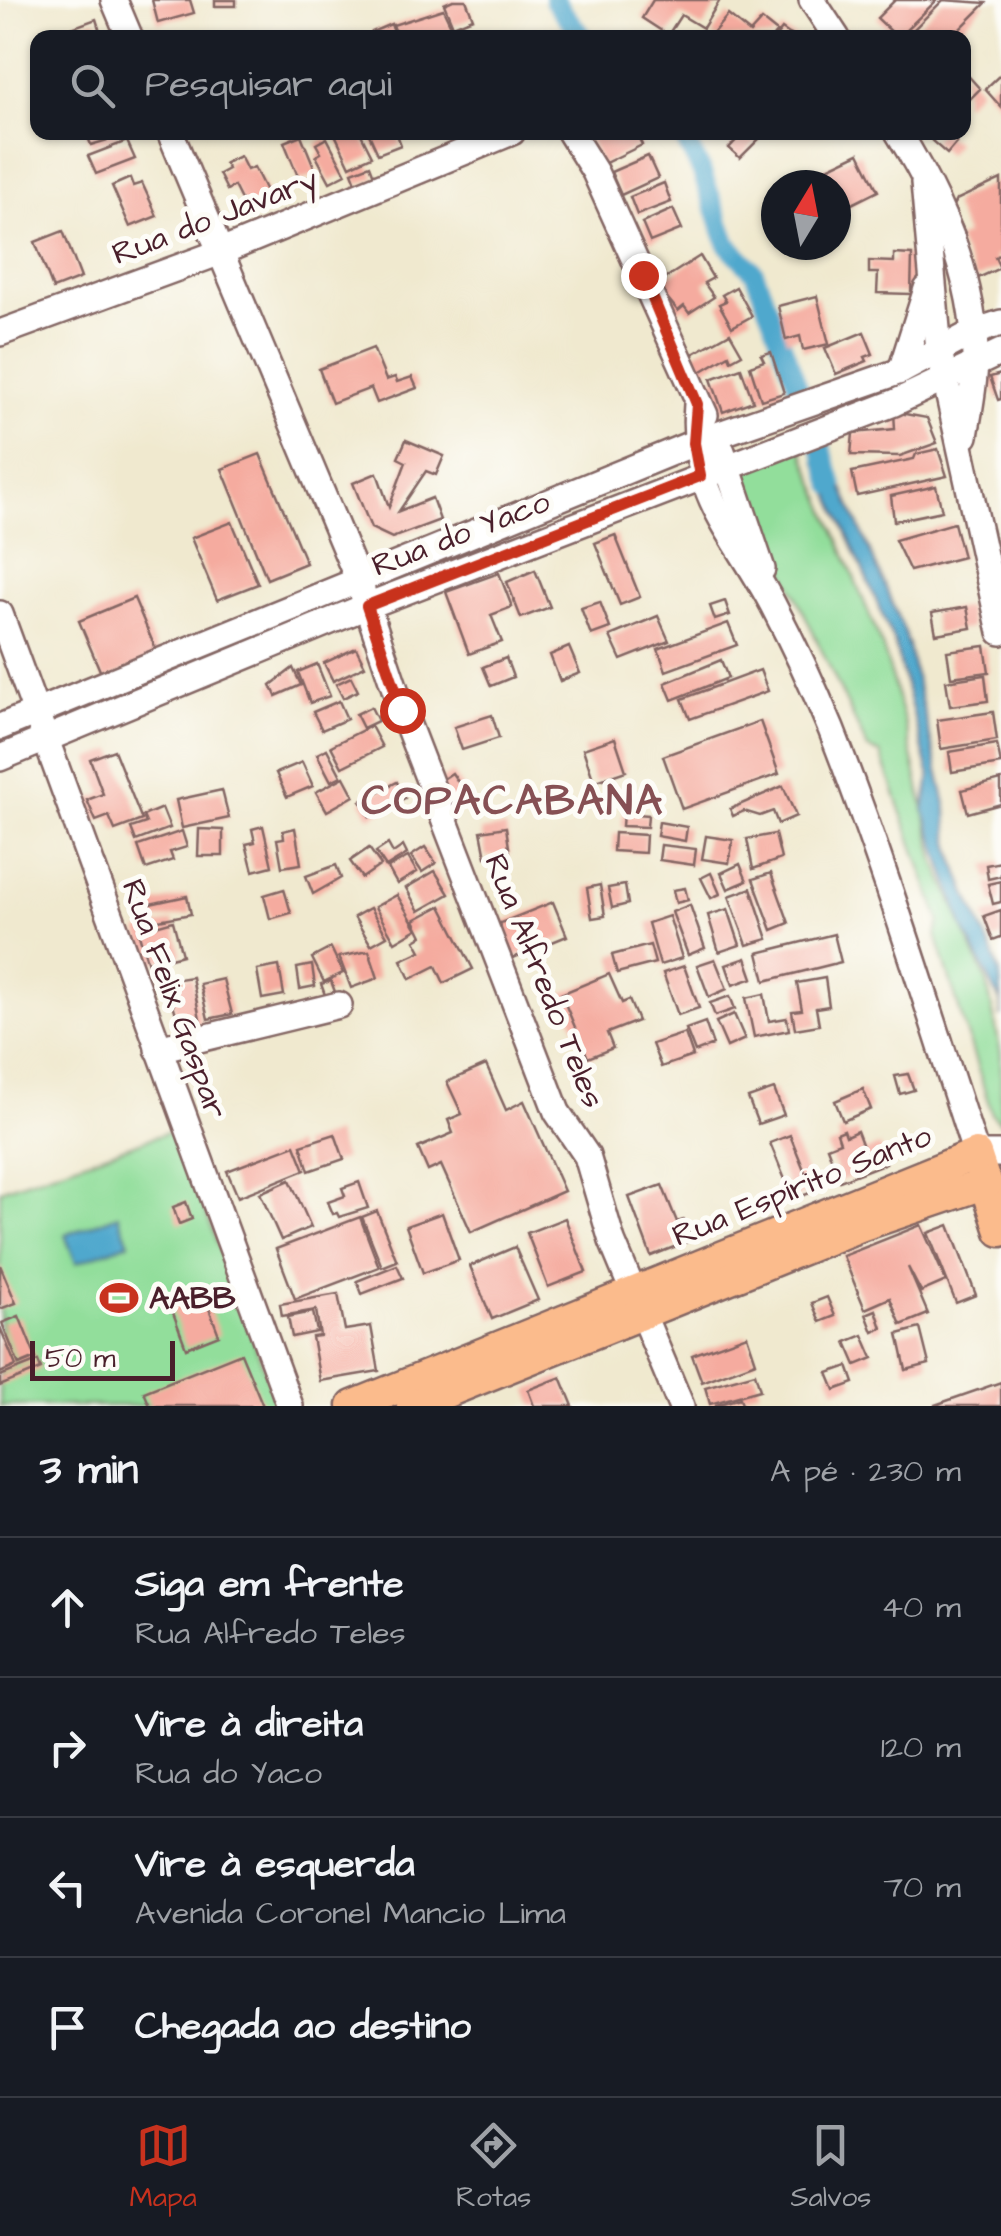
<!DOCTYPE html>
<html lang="pt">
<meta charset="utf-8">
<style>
body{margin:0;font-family:"Architects Daughter",sans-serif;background:#242831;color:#f1f3f6}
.compass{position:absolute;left:761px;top:170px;width:90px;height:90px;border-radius:50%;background:#171b24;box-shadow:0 2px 8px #0004;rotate:10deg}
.scale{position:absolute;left:30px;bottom:25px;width:145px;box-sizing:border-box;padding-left:10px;border:5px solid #4a1f2b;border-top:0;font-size:28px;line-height:35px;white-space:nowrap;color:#4a1f2b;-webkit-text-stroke:8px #fdfcf7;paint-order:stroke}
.stop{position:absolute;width:30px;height:30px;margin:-22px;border:8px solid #c8321e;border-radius:50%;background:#fff}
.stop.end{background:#c8321e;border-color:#fff;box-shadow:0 2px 10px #0008}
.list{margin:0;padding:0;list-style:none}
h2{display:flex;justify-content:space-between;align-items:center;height:130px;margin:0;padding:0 40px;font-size:42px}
h2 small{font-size:32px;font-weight:400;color:#9ea1a6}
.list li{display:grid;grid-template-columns:65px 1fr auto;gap:30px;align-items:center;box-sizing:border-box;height:140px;padding:0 40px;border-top:2px solid #363941}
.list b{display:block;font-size:38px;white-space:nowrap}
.list p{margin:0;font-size:32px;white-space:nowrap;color:#9ea1a6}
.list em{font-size:32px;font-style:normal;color:#9ea1a6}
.icon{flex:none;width:55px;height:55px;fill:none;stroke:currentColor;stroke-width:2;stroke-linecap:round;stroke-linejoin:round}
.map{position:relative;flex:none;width:1001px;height:1406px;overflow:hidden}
.search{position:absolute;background:#171b24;box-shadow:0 2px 8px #0004;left:30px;right:30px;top:30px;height:110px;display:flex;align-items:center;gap:25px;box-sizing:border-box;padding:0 35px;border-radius:20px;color:#9ea1a6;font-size:38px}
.sheet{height:690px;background:#171b24}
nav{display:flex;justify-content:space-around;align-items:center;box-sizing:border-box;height:140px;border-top:2px solid #363941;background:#171b24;font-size:28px;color:#9ea1a6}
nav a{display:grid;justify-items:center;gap:5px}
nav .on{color:#c8321e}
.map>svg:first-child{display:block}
.green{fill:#92de9b;stroke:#6e7e63;stroke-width:2.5}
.water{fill:#50a8cd;stroke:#4d647c;stroke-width:2.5}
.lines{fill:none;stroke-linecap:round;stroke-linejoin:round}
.canal{stroke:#50a8cd;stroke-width:20}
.building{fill:#f5ab9f}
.minor-casing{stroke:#846664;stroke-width:30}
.major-casing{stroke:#846664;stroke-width:35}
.minor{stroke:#fff;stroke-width:25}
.major{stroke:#fbbb8c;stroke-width:30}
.route{stroke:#c8321e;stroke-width:12}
.labels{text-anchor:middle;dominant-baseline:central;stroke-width:10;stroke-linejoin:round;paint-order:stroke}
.street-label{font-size:32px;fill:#4a1f2b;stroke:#fdfcf7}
.poi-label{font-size:32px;font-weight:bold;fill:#4a1f2b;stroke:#fdfcf7;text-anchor:start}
.district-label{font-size:42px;font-weight:bold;letter-spacing:2.5px;fill:#865054;stroke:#fdfcf7}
</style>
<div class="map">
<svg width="1001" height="1406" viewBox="0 0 1001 1406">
<rect width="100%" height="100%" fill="#fdfcf7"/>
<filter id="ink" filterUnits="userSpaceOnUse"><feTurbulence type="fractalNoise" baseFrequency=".01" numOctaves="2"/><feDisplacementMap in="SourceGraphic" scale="20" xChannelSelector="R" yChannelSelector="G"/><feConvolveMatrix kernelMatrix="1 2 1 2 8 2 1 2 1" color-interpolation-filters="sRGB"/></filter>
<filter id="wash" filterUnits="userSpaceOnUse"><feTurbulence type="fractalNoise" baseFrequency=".0048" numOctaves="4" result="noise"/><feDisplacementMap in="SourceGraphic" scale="40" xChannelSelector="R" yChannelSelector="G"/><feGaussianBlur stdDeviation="2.25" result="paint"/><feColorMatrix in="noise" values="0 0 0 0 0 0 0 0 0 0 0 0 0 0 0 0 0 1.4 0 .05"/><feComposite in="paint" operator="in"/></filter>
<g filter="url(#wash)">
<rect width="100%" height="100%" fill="#f0e9cf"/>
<g class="green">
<polygon points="799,443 883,648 905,724 936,863 987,983 1001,1054 1001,1123 992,1114 936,935 940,921 881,754 868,749 737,470"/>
<polygon points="175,1130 278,1406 0,1406 0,1190"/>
</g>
<g class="water">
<path d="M830,458L905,633L947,808C946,869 981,915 999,970C1001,984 1001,1003 1001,1017L1000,1001L963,927L924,810L930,777L894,642L816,462Z"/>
<polygon points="118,1215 129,1243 76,1263 65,1235"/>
</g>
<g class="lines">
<g class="canal">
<polyline points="554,0 583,38"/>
<polyline points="681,132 701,170 728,245 754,272 798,386"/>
<polyline points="820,444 833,485"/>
</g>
</g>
<g id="blocks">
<g class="building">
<polygon points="152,0 190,0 194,13 158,23"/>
<rect x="215" y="0" width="21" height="6"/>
<polygon points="453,0 466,0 473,18 453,26 444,4"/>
<polygon points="653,0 720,0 703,28 681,15 668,35 642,18"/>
<polygon points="895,0 937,0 898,38 877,18"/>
<polygon points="943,0 986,3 951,38 905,38"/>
<polygon points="443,9 454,32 440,38 398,38 393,25"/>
<polygon points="728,15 750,33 762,20 777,32 772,38 716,38 712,34"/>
<polygon points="96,19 102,38 68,38 66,30"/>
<polygon points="391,24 396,38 374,38 372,32"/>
<polygon points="782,29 789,34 798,38 775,38"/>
<polygon points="964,71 980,89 964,105"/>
<polygon points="1001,74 1001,107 985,89"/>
<polygon points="86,132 117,132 118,137 91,145"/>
<polygon points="334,132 360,132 372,156 350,166"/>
<polygon points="368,132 396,132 401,145 378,154"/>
<polygon points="598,132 636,132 642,145 601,165 588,137"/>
<polygon points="744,132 754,132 760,138 740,158 729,148"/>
<polygon points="940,132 957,142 947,154 932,141"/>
<polygon points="301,135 317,174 300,181 284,142"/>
<polygon points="327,138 346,174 330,182 316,156 321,153 316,144"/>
<polygon points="127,141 135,159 96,174 88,156"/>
<polygon points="859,153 878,191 836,212 836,185 792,185"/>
<polygon points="240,156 247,170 254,167 270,199 246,210 234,186 227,190 219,174 228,169 225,163"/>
<polygon points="648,156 658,178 621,195 611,172"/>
<polygon points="370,165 375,178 357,185 352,172"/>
<polygon points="130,178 133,186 142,183 157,216 130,227 112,186"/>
<polygon points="1001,179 1001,254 995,257 1000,268 976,279 957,239 966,235 953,206 956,200"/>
<polygon points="664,183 671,202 637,215 630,197"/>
<polygon points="673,209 682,229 650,242 642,223"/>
<polygon points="63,231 81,278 53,289 35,242"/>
<polygon points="894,254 912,255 911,294 877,293 878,273 869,273 869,261 894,262"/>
<polygon points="700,256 713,278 704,283 714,297 689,313 684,306 678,311 656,284"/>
<polygon points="736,287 752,316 732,327 719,304 726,301 722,295"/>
<polygon points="817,296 829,344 803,350 800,336 786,340 778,306"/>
<polygon points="864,332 873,354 865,357 867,361 836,374 825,348"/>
<polygon points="730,333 742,354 731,360 729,355 700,372 691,355"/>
<polygon points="373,348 386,380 395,377 397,382 412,377 417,388 377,403 371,388 332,403 319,369"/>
<polygon points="771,352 784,393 761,400 750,366 764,361 761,355"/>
<polygon points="741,368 753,401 723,412 711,379"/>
<polygon points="1001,374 1001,399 998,400 990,377"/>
<polygon points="894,412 927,418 937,443 900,456 851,455 853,433 895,429"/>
<polygon points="406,440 444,456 436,475 426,471 399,511 432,498 440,520 392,538 371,528 353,483 377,473 389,507 406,462 398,458"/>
<polygon points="938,449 947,476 857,496 852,472 914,459 916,454"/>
<polygon points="260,454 306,563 267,579 222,469"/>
<polygon points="936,486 942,511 894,521 891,496"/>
<polygon points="232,522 258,584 217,600 191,538"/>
<polygon points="954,523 963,557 910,571 895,540"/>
<polygon points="615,535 640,597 620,605 595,543"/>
<polygon points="535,570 550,607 521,618 507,582"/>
<polygon points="499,573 512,607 491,615 502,642 469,654 446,592"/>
<polygon points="134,598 159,657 104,680 79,621"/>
<polygon points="725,601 730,615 715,620 710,606"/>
<polygon points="600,602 610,628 591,635 581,608"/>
<polygon points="967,607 971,628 936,634 932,613"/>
<polygon points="658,616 669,641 621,660 610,636"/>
<polygon points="728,623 737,645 666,671 658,649"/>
<polygon points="985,646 989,672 951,677 947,651"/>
<polygon points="569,647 580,673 560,681 550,655"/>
<polygon points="356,648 365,666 333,681 324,663"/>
<polygon points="506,658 513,677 491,686 483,667"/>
<polygon points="721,660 728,678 672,700 665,683"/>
<polygon points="317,664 330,696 310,703 298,672"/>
<polygon points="293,668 301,685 276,696 271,685"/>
<polygon points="760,670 768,691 690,719 682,699"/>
<polygon points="985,675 988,701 950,706 946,681"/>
<polygon points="351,677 358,691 343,698 336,684"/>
<polygon points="339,701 347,719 322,730 313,712"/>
<polygon points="371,707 378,721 363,728 356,714"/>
<polygon points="993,712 997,740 941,749 937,720"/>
<polygon points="492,715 499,738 462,750 454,727"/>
<polygon points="760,721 779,774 682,809 663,756"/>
<polygon points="371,726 382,747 342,767 331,746"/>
<polygon points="615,738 626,771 594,782 583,749"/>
<polygon points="997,744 1001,764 952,772 949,752"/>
<polygon points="327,749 341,776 331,781 317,754"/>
<polygon points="114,750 142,820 115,830 109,816 96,821 87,800 103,794 90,759"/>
<polygon points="302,762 313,786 287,797 276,773"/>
<polygon points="452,773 467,795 452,805 437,783"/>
<polygon points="344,777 354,796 327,811 316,792"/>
<polygon points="1001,780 1001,804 968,813 962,790"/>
<polygon points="397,782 405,798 370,817 361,801"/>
<polygon points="783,786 796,816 778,824 773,811 760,816 744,811 733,816 730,809"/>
<polygon points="222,790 229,818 182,828 176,800"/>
<polygon points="162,808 170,828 136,841 131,828 146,823 143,816"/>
<polygon points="623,813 648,815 647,827 622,826"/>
<polygon points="659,822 687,827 685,841 657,836"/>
<polygon points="263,826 272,866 253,871 246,844 255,842 252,829"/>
<polygon points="506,827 510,854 486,857 481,831"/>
<polygon points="295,828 301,864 282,867 277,839 284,838 283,831"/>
<polygon points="199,829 223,830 223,856 198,856"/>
<polygon points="182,831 187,847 170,852 173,860 146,869 138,846"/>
<polygon points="614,833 646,835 645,853 613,851"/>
<polygon points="775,834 781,859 753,869 747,839"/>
<polygon points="706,836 733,840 729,863 702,859"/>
<polygon points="388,844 393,853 403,846 407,854 386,867 376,852"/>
<polygon points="661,845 696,849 694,865 659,860"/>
<polygon points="425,847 436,863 422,872 411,856"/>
<polygon points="369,848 381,865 362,878 350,861"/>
<polygon points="408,857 417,872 397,884 388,868"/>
<polygon points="1001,862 1001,876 988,879 986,865"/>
<polygon points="740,864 747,881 728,889 721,873"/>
<polygon points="336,865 341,878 313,894 306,876"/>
<polygon points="435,871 449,894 419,911 406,888"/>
<polygon points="711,873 720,894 711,898 701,878"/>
<polygon points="771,873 789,923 772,930 753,879"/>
<polygon points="1001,881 1001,902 993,904 988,884"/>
<polygon points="600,885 605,916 592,918 587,888"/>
<polygon points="625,885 628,904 612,908 608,888"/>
<polygon points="685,888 688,900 676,903 673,890"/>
<polygon points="751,888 768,939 747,945 729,896"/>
<polygon points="284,889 291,913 270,919 264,895"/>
<polygon points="397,895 417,929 395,942 375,907"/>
<polygon points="187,896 191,914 153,921 150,904"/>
<polygon points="553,902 567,936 508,960 510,953 498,924"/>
<polygon points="690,905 705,948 688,955 672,912"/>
<polygon points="441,906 473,969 444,983 436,966 410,979 401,960 421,951 415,940 422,936 414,920"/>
<polygon points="370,908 387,936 371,945 354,917"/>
<polygon points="728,909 740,945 719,952 708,915"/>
<polygon points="1001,910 1001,937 993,940 984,916"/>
<polygon points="669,916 682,958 660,965 648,923"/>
<polygon points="173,921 182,955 148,964 138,931"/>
<polygon points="834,934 841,962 765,981 758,953"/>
<polygon points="650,945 655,963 617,973 612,955"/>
<polygon points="331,948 343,973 324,982 312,958"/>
<polygon points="369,951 378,978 351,988 339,957"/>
<polygon points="746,958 753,978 733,985 726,965"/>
<polygon points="715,959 727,989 709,997 697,965"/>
<polygon points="312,965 315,986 300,989 297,968"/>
<polygon points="279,966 284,995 262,999 257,970"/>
<polygon points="684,966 699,1008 678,1015 663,973"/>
<polygon points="609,974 622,1003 629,1000 638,1021 607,1033 613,1048 588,1058 561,994"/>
<polygon points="192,977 201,1024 180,1027 166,981"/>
<polygon points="825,978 829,1006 816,1008 819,1025 795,1029 792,1011 802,1010 797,983"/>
<polygon points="223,979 232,1014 208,1019 200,984"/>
<polygon points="331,981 335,992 325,995 321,984"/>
<polygon points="764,994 769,1021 787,1018 789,1030 754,1037 746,998"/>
<polygon points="730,996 735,1009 715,1016 710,1003"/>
<polygon points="734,1014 745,1039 727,1047 716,1022"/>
<polygon points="705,1022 713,1045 695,1052 686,1029"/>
<polygon points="685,1033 693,1056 661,1067 652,1044"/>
<polygon points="486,1065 506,1110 524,1101 564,1191 471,1232 441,1165 428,1171 418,1148 453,1133 448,1120 462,1114 447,1082"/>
<polygon points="908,1074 914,1090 900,1094 895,1076"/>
<polygon points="774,1089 784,1115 758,1124 748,1098"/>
<polygon points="863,1089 871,1109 843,1121 835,1101"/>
<polygon points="844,1130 846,1136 857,1131 865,1152 879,1146 886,1163 840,1181 827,1147 840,1142 837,1133"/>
<polygon points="335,1134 344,1159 309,1171 301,1145"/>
<polygon points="790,1135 813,1192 793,1199 770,1143"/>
<polygon points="295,1145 305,1170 238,1197 227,1171"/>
<polygon points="290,1180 311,1227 281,1240 260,1193"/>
<polygon points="359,1182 368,1208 339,1217 337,1213 333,1214 328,1202 345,1196 342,1188"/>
<polygon points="662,1185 677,1222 684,1220 692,1240 651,1256 629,1197"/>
<polygon points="186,1202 192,1219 179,1224 173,1207"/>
<polygon points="377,1211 397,1261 382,1267 362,1217"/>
<polygon points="442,1213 459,1260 423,1273 406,1226"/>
<polygon points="360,1217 379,1267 295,1299 276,1249"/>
<polygon points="565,1218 586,1272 548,1287 527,1233"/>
<polygon points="921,1225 946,1281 921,1292 908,1267 928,1314 901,1325 890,1298 865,1309 843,1256"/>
<polygon points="949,1225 976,1295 956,1303 928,1233"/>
<polygon points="515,1247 538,1300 492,1319 470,1266"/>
<polygon points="0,1265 16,1303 0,1309"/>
<polygon points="397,1265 403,1278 362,1294 357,1281"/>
<polygon points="201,1287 219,1335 186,1348 168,1299"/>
<polygon points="338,1294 345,1330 371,1326 379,1371 320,1381 312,1337 320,1336 316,1310 282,1316 280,1304"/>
<polygon points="827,1297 835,1316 820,1322 812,1303"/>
<polygon points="876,1310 882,1328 873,1332 866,1314"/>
<polygon points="313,1312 317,1332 292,1337 288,1317"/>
<polygon points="19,1316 36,1358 19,1365 2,1323"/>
<polygon points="0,1327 16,1366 0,1373"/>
<polygon points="920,1328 929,1364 906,1370 898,1334"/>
<polygon points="747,1335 756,1362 702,1382 692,1355"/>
<polygon points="863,1335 873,1358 856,1365 846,1342"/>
<polygon points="241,1353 263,1406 150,1406 144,1392"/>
<polygon points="38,1361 41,1369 0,1386 0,1376"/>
<polygon points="848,1366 854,1383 835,1390 828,1373"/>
<polygon points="755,1373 760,1390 710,1404 705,1387"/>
<polygon points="561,1377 573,1406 534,1406 528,1390"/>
<polygon points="1001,1382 1001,1406 935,1406 935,1405"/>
<polygon points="740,1398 743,1406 716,1406 716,1405"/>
</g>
</g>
</g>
<g filter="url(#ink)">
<use href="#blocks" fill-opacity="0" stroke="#846664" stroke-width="2.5"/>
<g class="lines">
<g class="minor-casing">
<g id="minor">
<polyline points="114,0 130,38"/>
<polyline points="812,0 837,38"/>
<polyline points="170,132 358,579 402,710 557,1112 587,1156 612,1241 681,1406"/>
<polyline points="570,132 595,172 705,415"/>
<path d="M898,132C940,199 975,279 975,358C975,384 969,411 965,436"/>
<polyline points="924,183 939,351 1001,632"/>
<polyline points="0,333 221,252 512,132"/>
<polyline points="901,371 927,289"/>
<path d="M697,404C690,497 733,529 773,605C794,645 814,688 831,729C886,868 929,1012 976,1154H1001"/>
<polyline points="722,451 762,569"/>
<polyline points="0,614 290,1406"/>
<polyline points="0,727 694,443 901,371 974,332 1001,323"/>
<polyline points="0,758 367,606 894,403 1001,352"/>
<polyline points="158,1049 339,1005"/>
</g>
</g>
<g class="major-casing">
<g id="major">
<polyline points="353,1406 976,1154 1001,1231"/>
<polyline points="412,1406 860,1226 987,1183"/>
</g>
</g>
<use href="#minor" class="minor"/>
<use href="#major" class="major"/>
</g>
</g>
<g class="lines" filter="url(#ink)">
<polyline class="route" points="402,710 367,606 700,476 694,443 697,404 643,275"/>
</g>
<defs>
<g id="stadium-bare" transform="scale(3)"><path d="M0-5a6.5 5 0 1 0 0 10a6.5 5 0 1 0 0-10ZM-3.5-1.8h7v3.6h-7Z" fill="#c8321e" stroke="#fdfcf7" stroke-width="2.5" paint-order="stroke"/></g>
</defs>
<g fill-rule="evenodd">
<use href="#stadium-bare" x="119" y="1298"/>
</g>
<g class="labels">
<g class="street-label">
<text transform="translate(215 217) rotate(-21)">Rua do Javary</text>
<text transform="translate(461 534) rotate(-21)">Rua do Yaco</text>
<text transform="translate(544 981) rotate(68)">Rua Alfredo Teles</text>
<text transform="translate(174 999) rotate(70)">Rua Felix Gaspar</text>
<text transform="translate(802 1186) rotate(-22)">Rua Espírito Santo</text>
</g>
<g class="poi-label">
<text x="149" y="1298">AABB</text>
</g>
<g class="district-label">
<text x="513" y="802">COPACABANA</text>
</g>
</g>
</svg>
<svg class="compass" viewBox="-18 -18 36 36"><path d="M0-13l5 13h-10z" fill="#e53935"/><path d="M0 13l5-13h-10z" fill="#9ea1a6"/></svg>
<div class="scale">50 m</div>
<div class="stop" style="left:402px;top:710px"></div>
<div class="stop end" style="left:643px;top:275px"></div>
<div class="search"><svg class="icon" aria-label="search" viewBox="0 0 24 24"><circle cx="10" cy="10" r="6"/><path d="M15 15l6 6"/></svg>Pesquisar aqui</div>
</div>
<section class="sheet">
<h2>3 min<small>A pé · 230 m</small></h2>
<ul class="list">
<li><svg class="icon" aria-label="ahead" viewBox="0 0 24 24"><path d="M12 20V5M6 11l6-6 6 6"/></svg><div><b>Siga em frente</b><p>Rua Alfredo Teles</p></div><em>40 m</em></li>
<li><svg class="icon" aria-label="right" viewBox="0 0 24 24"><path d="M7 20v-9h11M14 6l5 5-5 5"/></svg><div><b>Vire à direita</b><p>Rua do Yaco</p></div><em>120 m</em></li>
<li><svg class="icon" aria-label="left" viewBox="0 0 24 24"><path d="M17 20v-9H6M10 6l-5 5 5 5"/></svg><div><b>Vire à esquerda</b><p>Avenida Coronel Mancio Lima</p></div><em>70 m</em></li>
<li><svg class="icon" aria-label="arrive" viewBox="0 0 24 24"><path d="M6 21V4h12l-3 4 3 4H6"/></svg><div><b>Chegada ao destino</b></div></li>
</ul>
</section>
<nav>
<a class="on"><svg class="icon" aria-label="map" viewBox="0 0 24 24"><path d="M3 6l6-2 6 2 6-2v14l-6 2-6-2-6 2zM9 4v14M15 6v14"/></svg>Mapa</a>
<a><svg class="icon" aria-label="directions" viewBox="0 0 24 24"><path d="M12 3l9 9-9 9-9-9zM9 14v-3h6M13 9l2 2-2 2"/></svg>Rotas</a>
<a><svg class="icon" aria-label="saved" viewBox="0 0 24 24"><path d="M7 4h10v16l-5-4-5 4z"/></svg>Salvos</a>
</nav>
